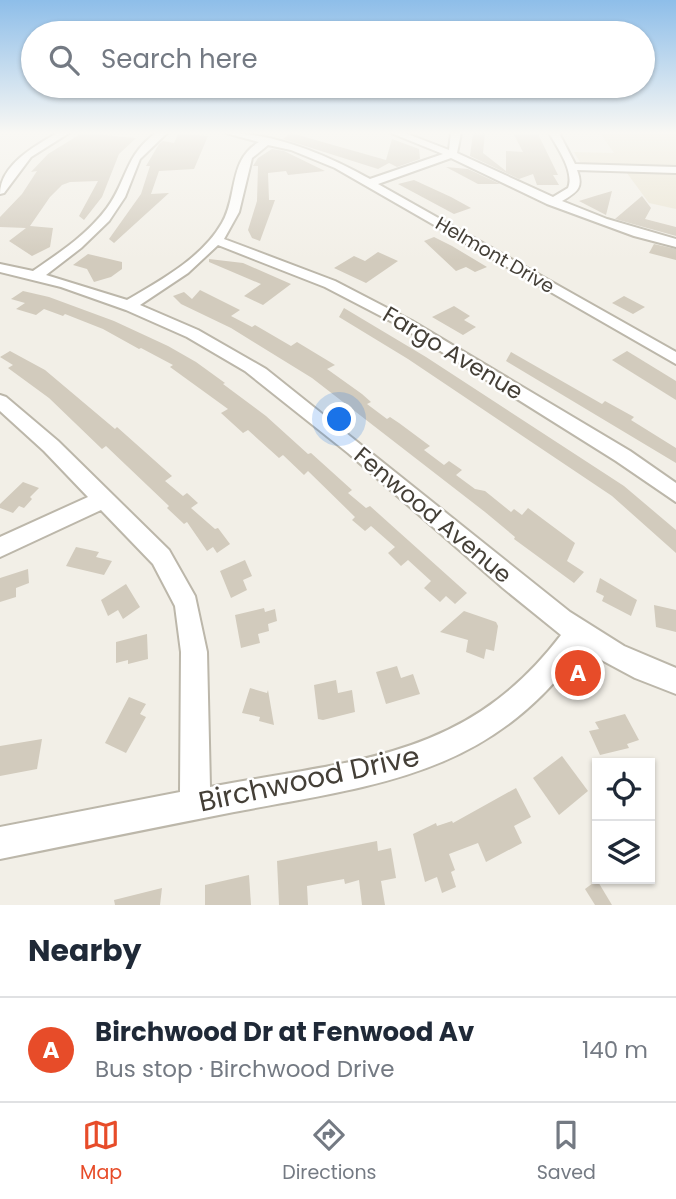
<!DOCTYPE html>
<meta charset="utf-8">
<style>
body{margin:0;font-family:Poppins,sans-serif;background:#f6f6f7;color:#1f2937}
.controls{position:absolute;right:21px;bottom:21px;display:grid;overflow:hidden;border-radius:0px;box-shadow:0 2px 5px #0004}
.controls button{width:63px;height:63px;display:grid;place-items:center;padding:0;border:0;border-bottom:2px solid #e0e1e3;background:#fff;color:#1f2937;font:35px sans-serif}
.you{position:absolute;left:340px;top:420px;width:24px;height:24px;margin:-18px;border:5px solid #fff;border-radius:50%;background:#1a73e8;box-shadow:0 0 0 10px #1a73e833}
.badge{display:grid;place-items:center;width:46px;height:46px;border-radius:50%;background:#e74c29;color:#fff;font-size:23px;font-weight:700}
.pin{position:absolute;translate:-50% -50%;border:4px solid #fff;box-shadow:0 2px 7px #0006}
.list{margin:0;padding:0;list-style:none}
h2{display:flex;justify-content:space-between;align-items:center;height:91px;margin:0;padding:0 28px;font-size:30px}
h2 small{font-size:23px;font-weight:400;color:#747a83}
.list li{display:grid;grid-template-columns:46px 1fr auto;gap:21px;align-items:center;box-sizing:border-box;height:105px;padding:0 28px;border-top:2px solid #e0e1e3}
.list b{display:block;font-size:26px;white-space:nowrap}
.list p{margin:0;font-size:23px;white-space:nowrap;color:#747a83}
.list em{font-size:23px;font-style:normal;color:#747a83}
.icon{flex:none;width:38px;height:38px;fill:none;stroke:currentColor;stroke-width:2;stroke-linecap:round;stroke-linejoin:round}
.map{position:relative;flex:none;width:676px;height:905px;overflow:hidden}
.search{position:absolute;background:#fff;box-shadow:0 2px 5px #0004;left:21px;right:21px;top:21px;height:77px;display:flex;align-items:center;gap:18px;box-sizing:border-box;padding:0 24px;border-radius:38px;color:#747a83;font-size:26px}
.sheet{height:196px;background:#fff}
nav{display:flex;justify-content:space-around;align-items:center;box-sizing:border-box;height:98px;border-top:2px solid #e0e1e3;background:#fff;font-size:19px;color:#747a83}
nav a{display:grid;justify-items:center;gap:4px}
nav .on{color:#e74c29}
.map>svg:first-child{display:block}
.education{fill:#eae4d2}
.building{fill:#d2cbbd}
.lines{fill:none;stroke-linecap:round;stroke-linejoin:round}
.minor-casing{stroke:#bcb7aa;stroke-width:4}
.minor{fill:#fff;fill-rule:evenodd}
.labels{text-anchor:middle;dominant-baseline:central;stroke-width:5;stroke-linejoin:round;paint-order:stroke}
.far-street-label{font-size:19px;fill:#443f37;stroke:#fff}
.street-label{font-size:23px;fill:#443f37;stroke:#fff}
.near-street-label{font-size:28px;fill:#443f37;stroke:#fff}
</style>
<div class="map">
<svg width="676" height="905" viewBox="0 0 676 905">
<rect width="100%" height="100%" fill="#f2efe7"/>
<polygon class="education" points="600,133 676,133 676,209 649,203 627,173 586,172 574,152 614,153"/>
<g class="building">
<polygon points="82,133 136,138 119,154 102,197 84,220 79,216 98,181 70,182 62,185 50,197 30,226 53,228 50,247 32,256 9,241 26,228 0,227 0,217 22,194 37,171 31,172 48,154"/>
<polygon points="291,133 386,160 392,139 419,149 420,159 397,167 389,163 378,169 283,139"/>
<polygon points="473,133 485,133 483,153 506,171 506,151 523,152 513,133 538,134 558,175 553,175 559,185 537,185 533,174 519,179 470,156"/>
<polygon points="178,134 208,136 194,169 159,171 151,194 169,193 114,243 109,239 141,194 150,166 146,166 159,144 163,141 174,143"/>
<polygon points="272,149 284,151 325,171 288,175 286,171 268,173 269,200 275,200 260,241 252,238 248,230 257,201 258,166 253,166 258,158"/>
<polygon points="446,167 468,169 500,184 478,184"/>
<polygon points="414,180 451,197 471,208 454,214 398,184"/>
<polygon points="612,191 606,215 579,201 595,196"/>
<polygon points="642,196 651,208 645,219 676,227 676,236 615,219"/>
<polygon points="434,237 452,246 487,267 475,272 466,267 456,271 424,241"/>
<polygon points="654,244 676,249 676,260 649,253"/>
<polygon points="378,252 398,261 366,283 334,268 354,256 365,261"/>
<polygon points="88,254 122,262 122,269 111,277 94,282 87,269 73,265"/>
<polygon points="209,259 243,263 291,284 263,305 244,296 261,284 209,262"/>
<polygon points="200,290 240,310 231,316 252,327 255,325 291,346 297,342 335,365 327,369 362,394 371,402 367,404 387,419 390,417 399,423 430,446 424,450 444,465 449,461 462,470 456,475 475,489 485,491 511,512 514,509 522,515 528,508 575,543 567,561 584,572 574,583 514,539 515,537 485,512 312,378 231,328 181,304 173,296 184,292 192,299"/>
<polygon points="23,291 49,297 114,321 168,346 196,362 225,383 223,384 266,416 308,454 311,453 352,490 348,493 366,508 370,506 467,593 455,604 446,596 440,602 424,588 431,581 408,560 401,566 388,553 395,547 371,526 365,531 352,520 355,517 308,471 304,475 283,455 279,458 248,430 243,433 221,413 228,409 170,367 173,365 141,348 139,349 103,329 65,314 63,316 44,309 36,315 16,309 25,303 11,299"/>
<polygon points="624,296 645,307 633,314 612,303"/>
<polygon points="454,306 470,316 464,320 476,327 463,335 432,317"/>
<polygon points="344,308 426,357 624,486 676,530 676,553 612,496 408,359 339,317"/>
<polygon points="10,351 45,370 115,429 117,427 172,476 165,481 183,496 187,493 198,503 191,508 215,529 218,528 230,544 217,553 213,547 207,551 187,522 184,524 167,508 169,506 106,446 102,449 49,398 8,368 13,365 0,357"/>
<polygon points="627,351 676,381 676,400 612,360"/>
<polygon points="511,352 602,404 605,401 634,417 631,420 676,448 676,463 506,361"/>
<polygon points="23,482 39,488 30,497 32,499 24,508 19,506 13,513 0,508 0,504"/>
<polygon points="76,547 99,552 96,557 112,561 104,575 66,566"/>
<polygon points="245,560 252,576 243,580 247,590 231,598 220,571"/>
<polygon points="28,569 29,583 16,588 16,597 0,602 0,578"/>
<polygon points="600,578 637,600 631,616 602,601 604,596 596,592"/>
<polygon points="126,584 140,607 123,619 118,610 108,616 101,600"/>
<polygon points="654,605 676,610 676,632 656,627"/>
<polygon points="264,608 265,612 275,609 277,621 268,624 269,631 258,634 260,643 241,648 235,615"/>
<polygon points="464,611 496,622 498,626 494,651 486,649 484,659 466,652 468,640 440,632"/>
<polygon points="147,634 148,659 128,664 128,660 116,663 116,642"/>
<polygon points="397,666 401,678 413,674 420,694 386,704 376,672"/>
<polygon points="336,680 338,693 352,690 355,712 323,720 318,719 314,685"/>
<polygon points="250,688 267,693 268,690 274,725 259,721 260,717 242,713"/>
<polygon points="129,697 146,704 140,714 146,717 126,753 105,743"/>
<polygon points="625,714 639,740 627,744 629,748 600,755 589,731 599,729 595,722"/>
<polygon points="42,739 37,769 0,776 0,746"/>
<polygon points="562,756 588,791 559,815 533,778"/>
<polygon points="516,788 531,817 514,826 522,843 486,862 478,843 449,854 455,870 451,872 456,887 442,893 437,877 425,882 413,834 436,823 437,826 452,821 453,823"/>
<polygon points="377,841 378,851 391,848 396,878 381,881 385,905 362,905 359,880 345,884 344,879 307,886 308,905 279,905 277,861"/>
<polygon points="249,875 251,905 205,905 205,885"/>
<polygon points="597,880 612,905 595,905 585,889"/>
<polygon points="162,888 160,905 115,905 114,900"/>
</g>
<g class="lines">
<g class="minor-casing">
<g id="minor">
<path d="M57,133H69L31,157L4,193L0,194C0,165 35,146 57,133Z"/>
<path d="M156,133H167L140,159L125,197L109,221L81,248L46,275L127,300C161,280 202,258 222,223C238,196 228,160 259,142L226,133C276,133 327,155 370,179L443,154L391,133H405L449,150L451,133H461L457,153L553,197L568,188C575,172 557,147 549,133H559L575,164L676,167V173L577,170C584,188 577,192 562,201L607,219L676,239V247L634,236L547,204L451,158L378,184L676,352V364L335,168L291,150L268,145L252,158L239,212L224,239L335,281L412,321L630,451L676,483V502L616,461L402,327L325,287L218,245L188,273L140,305L198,330L266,369L570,612L624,646L676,668V694L635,678L581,649C490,776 376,785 234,812C156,827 78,843 0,859V827L180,792L181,652L175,606L153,564L101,510L0,557V537L88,497L44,451L0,411V395L6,397L58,441L169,550L195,596L207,652L210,787C352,760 466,760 561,635L503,588L348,453L245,371L187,337L126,310L61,287L0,272V264L33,271C59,253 87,235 107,208C127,181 125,155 156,133Z"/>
</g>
</g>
<use href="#minor" class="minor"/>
</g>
<linearGradient id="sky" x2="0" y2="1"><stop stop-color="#8ebee9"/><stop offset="0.51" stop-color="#f9f8f4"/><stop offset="1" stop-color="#f9f8f4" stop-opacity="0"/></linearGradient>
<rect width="676" height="260" fill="url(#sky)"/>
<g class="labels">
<g class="far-street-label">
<text transform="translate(495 255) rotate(30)">Helmont Drive</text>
</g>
<g class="street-label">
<text transform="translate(453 353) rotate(31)">Fargo Avenue</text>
<text transform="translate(433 515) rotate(40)">Fenwood Avenue</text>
</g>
<g class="near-street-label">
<text transform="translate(309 779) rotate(-12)">Birchwood Drive</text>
</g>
</g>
</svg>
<div class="controls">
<button><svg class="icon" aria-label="locate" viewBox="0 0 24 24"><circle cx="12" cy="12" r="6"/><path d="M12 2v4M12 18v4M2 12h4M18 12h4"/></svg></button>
<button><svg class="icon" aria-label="layers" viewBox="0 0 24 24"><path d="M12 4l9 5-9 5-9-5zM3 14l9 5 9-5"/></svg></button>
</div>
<div class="you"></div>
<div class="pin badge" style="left:578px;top:673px">A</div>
<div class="search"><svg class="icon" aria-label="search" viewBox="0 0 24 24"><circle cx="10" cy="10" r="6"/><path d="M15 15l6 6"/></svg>Search here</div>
</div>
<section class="sheet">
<h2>Nearby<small></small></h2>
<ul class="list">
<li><span class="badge">A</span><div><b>Birchwood Dr at Fenwood Av</b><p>Bus stop · Birchwood Drive</p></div><em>140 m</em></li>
</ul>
</section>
<nav>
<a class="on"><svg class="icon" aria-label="map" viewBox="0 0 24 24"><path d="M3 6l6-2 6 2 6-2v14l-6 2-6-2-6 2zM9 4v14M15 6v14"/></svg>Map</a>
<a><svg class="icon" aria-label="directions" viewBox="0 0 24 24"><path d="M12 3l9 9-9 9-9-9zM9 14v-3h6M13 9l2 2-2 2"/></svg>Directions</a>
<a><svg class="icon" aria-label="saved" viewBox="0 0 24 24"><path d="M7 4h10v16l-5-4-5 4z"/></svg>Saved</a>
</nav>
